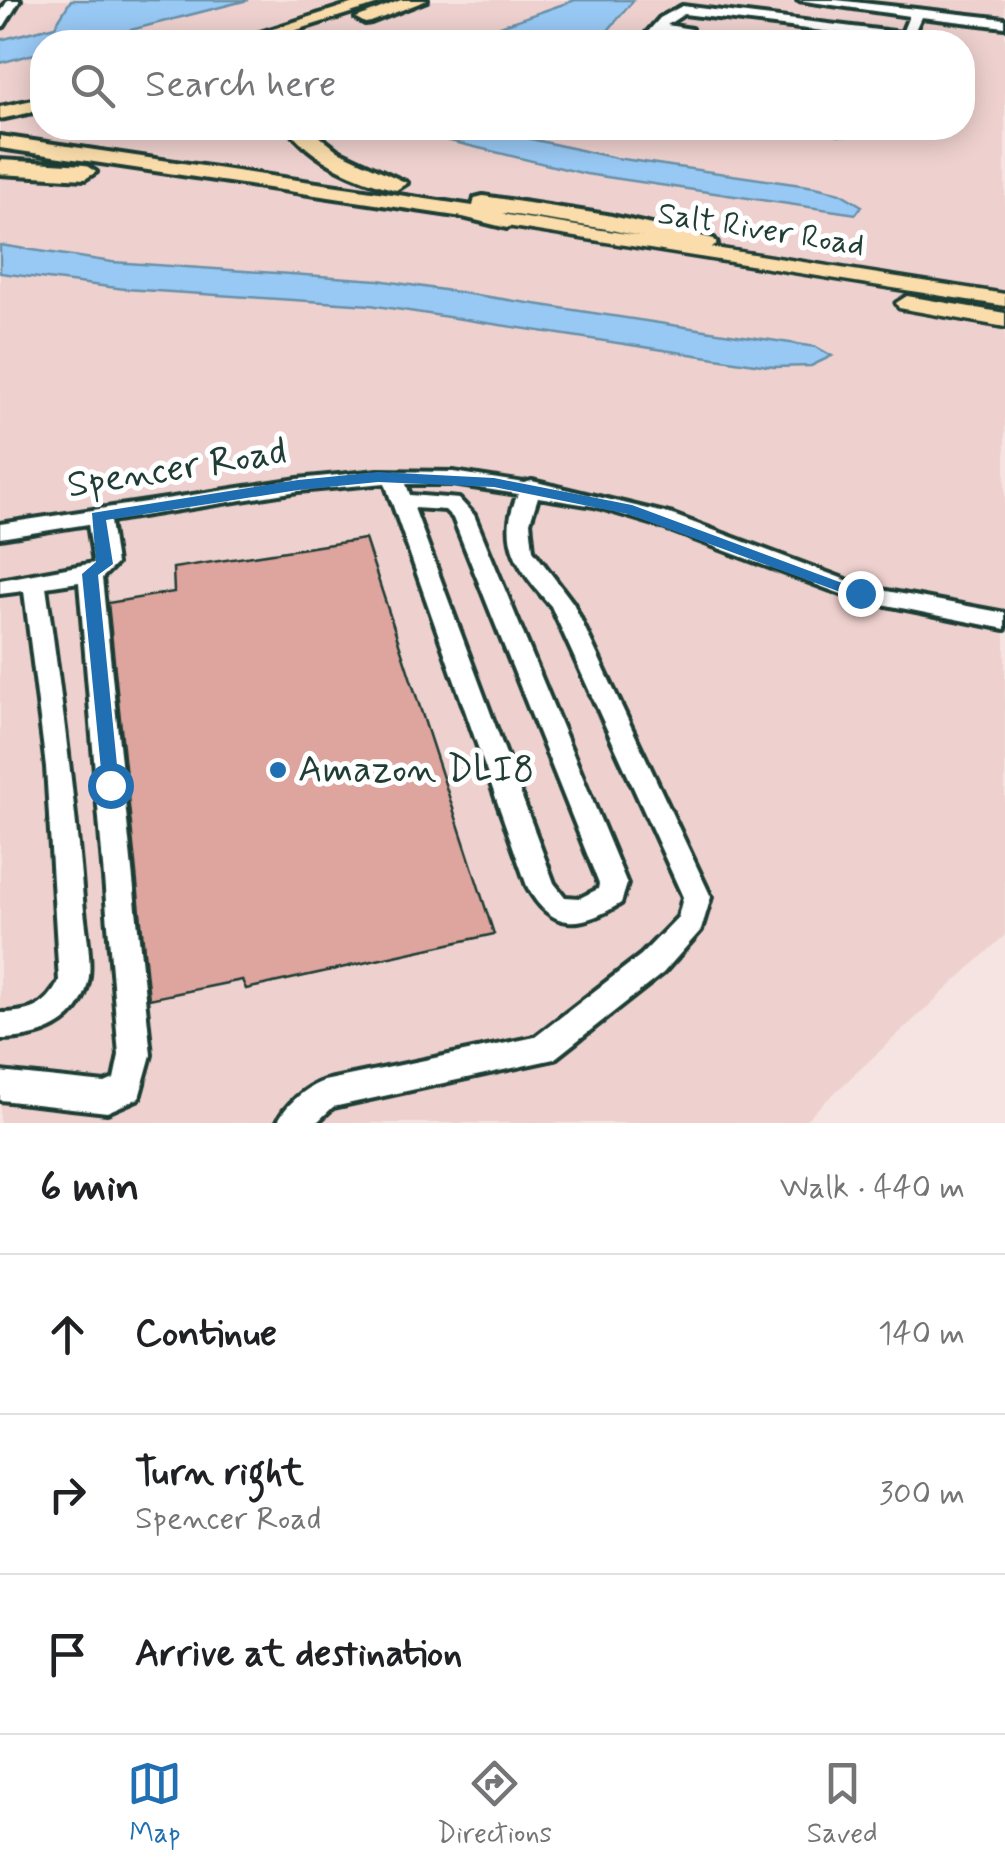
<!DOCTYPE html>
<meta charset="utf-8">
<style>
body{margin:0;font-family:Mynerve,sans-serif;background:#f6f6f6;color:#202124}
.stop{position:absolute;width:30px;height:30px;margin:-22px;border:8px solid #1f6fb2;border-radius:50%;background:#fff}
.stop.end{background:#1f6fb2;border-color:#fff;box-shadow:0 2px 10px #0008}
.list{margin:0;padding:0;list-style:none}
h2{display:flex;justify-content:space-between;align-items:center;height:130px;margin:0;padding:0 40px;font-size:42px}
h2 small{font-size:32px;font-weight:400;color:#757577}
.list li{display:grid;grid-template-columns:65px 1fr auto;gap:30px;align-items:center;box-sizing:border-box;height:160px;padding:0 40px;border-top:2px solid #e0e0e0}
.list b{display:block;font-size:38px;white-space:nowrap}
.list p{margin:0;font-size:32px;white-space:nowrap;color:#757577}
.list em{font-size:32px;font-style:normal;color:#757577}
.icon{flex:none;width:55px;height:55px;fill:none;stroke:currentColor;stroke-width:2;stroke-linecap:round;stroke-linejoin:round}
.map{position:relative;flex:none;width:1005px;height:1123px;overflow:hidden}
.search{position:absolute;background:#fff;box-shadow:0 5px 25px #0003;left:30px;right:30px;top:30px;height:110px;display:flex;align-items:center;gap:25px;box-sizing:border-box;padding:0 35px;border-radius:40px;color:#757577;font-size:38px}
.sheet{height:610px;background:#fff}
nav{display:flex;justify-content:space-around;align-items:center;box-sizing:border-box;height:140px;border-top:2px solid #e0e0e0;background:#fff;font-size:28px;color:#757577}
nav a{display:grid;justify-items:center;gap:5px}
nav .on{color:#1f6fb2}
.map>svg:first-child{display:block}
.built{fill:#eed1ce;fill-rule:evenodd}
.water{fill:#98c8f4;stroke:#6890a7;stroke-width:2.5}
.building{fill:#dea49e;stroke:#1f3d34;stroke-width:2.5}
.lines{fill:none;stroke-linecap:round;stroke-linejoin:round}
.minor-casing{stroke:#1f3d34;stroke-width:8}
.major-casing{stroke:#1f3d34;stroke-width:7}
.highway-casing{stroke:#1f3d34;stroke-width:8}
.minor{fill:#fff;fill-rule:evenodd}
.major{fill:#faddab;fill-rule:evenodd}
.highway{fill:#faddab;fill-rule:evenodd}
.route{fill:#1f6fb2}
.poi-dot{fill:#1f6fb2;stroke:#fff;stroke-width:4}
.labels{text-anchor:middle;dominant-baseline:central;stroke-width:10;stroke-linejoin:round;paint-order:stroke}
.far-street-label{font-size:32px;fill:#1f3d34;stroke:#fff}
.street-label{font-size:38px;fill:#1f3d34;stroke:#fff}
.poi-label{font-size:38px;fill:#1f3d34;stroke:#fff;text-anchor:start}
</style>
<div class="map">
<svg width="1005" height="1123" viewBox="0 0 1005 1123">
<rect width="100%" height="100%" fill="#f5e4e2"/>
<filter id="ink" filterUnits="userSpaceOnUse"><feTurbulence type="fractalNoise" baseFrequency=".01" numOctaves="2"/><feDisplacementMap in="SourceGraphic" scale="20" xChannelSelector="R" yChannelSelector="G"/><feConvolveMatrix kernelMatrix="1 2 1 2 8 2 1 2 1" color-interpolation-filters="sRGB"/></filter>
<g filter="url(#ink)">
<path class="built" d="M0,0H1005V935L802,1123H0ZM42,42H962V128H42Z"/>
<g class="water">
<polygon points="71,0 248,0 84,42 42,42 42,52 0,63 0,40 55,26"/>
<polygon points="575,0 634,0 598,42 454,42"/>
<polygon points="396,128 526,128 521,134 531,139 616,158 815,187 840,193 862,206 856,214 586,174"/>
<polygon points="0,245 112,262 378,280 816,347 832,356 811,366 774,367 370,305 125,289 0,273"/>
</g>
<polygon class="building" points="365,539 494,934 246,989 242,980 149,999 108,603 174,592 173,568"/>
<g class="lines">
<g class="minor-casing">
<g id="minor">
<polygon points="8,0 20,0 4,26 0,27 0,13"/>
<polygon points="798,0 836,0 1005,19 1005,27 921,17 912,37 906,41 684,14 667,25 691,29 685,42 673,42 678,34 661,32 652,42 639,42 660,18 682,6 902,33 909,16"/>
<path d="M828,128H864C856,135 836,135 828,128Z"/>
<path d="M378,471L453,472L524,483L532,481L673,515L865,587L1005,613V629L852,598L657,525L594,506L538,497L530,522L533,550L573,603L711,897L701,930L663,973L554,1059L333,1107L316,1123H277C285,1105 306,1087 324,1081L535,1037L641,955L678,917L683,897L551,606C520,571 496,541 518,494L453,484H406L410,495L459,499L474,515L627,884L621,903C581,928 551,932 527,886L385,483L298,491L110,521L116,564L102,578L151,1055L139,1098L107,1112L0,1100V1072L105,1083L114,1079L119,1055L79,582L46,587C61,691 74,794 83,899C84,921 93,961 88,982C79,1026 39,1039 0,1039V1013C28,1013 46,1008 59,981L46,767L24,591L0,594V580L94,563L88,524L0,538V524L298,479ZM414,508L445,510L453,518L599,884L598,889L580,898L565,897L554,883Z"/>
</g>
</g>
<g class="major-casing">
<g id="major">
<polygon points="507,215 1005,294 1005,306 500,225 497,221"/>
<polygon points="907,296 1005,313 1005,327 899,308 896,303"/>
</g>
</g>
<g class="highway-casing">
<g id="highway">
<polygon points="363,0 391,0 259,42 232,42"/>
<polygon points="401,0 427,0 371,22 365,23 356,18"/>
<polygon points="42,98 42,110 0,119 0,107"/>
<path d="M288,128H309L338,151L407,183L396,190C355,179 314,162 288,128Z"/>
<polygon points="0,136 473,206 475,198 483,196 607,215 714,239 717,244 705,251 607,229 503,213 519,221 507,228 463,217 0,148"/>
<polygon points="0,160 85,165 96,172 85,179 0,174"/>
</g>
</g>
<use href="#minor" class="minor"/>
<use href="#major" class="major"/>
<use href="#highway" class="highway"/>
</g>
</g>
<polygon class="route" points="378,472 494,478 632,505 869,593 854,597 628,514 494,487 378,482 298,490 106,520 113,564 98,575 119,785 117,790 103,790 82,574 96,562 92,513 298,480"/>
<circle class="poi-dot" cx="278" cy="770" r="10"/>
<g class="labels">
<g class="far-street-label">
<text transform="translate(761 230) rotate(9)">Salt River Road</text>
</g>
<g class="street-label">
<text transform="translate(177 469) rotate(-9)">Spencer Road</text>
</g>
<g class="poi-label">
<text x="298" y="770">Amazon DLI8</text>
</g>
</g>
</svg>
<div class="stop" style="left:110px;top:785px"></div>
<div class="stop end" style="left:860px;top:593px"></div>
<div class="search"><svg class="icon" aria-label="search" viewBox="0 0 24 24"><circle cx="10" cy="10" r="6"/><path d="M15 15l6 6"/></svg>Search here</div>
</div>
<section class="sheet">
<h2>6 min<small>Walk · 440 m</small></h2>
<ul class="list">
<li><svg class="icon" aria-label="ahead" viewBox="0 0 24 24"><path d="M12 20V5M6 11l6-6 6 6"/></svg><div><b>Continue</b></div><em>140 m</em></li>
<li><svg class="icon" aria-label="right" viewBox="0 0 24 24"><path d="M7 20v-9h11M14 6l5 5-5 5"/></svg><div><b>Turn right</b><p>Spencer Road</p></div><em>300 m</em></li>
<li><svg class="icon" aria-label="arrive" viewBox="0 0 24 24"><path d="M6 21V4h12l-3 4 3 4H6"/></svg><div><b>Arrive at destination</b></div></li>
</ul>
</section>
<nav>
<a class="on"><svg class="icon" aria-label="map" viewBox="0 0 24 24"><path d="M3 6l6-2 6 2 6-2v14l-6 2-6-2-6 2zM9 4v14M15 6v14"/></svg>Map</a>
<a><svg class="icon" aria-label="directions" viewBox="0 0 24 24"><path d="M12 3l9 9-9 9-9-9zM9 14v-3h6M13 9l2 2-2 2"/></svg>Directions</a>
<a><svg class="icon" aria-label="saved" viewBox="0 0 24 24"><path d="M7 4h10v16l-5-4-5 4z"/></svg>Saved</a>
</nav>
